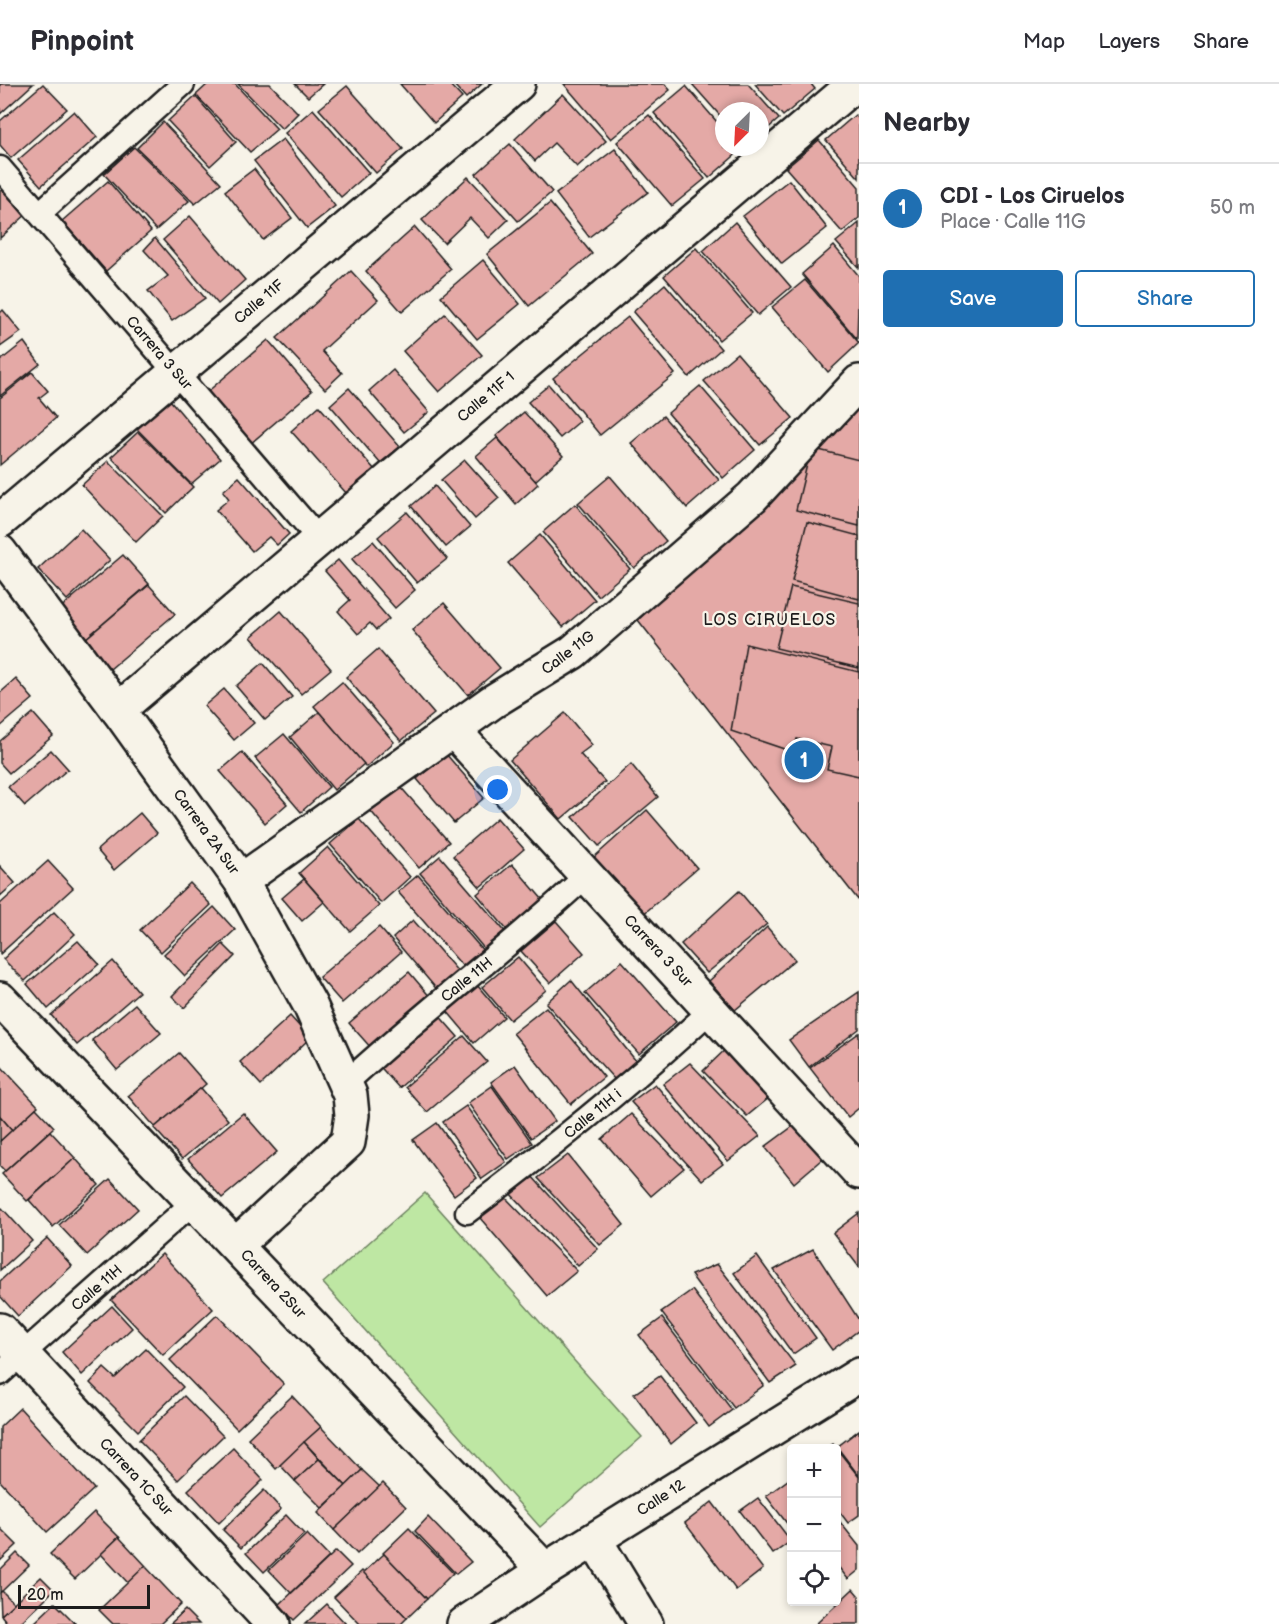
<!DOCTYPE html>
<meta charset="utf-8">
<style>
body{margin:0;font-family:"Balsamiq Sans",sans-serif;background:#f7f7f7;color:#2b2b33}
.controls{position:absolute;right:18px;bottom:18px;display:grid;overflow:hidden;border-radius:6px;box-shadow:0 3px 9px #0003}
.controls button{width:54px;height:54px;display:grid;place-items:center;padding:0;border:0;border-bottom:2px solid #e1e1e2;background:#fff;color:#2b2b33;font:30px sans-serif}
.compass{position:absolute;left:715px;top:18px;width:54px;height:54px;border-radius:50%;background:#fff;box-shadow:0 3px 9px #0003;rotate:204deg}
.scale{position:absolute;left:18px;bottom:15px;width:132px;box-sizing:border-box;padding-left:6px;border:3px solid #1c1c1c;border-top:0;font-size:16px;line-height:21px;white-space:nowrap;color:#1c1c1c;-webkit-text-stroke:4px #f7f3e8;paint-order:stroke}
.you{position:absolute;left:498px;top:706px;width:21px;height:21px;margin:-15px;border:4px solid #fff;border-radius:50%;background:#1a73e8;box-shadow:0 0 0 9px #1a73e833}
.badge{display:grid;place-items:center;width:39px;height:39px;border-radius:50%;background:#1f6fb2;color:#fff;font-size:20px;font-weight:700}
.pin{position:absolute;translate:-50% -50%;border:3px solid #fff;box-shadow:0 2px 6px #0006}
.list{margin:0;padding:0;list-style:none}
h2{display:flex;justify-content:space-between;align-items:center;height:78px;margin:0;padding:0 24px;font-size:26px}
h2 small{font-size:20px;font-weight:400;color:#7c7c81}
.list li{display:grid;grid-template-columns:39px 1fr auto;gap:18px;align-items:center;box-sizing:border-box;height:90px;padding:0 24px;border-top:2px solid #e1e1e2}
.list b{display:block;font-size:22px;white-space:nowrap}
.list p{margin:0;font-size:20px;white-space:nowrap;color:#7c7c81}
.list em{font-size:20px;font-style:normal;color:#7c7c81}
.actions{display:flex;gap:12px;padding:18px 24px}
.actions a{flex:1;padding:14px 0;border:2px solid #1f6fb2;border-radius:6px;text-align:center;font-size:21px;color:#1f6fb2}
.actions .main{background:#1f6fb2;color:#fff}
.icon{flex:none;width:33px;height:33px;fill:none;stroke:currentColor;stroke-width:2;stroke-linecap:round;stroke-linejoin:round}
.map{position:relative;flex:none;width:859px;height:1540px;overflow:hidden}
header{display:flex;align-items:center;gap:36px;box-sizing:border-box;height:84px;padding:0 30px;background:#fff;border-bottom:2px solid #e1e1e2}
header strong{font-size:28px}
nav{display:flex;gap:33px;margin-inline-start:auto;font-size:21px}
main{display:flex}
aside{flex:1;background:#fff}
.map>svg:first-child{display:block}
.green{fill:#bee7a3;stroke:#6d8260;stroke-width:1.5}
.building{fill:#e4a9a6;stroke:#1c1c1c;stroke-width:1.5}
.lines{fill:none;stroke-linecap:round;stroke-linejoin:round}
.service-casing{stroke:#1c1c1c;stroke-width:27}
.minor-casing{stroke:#1c1c1c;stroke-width:38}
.service{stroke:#f7f3e8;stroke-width:22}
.minor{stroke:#f7f3e8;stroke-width:33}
.labels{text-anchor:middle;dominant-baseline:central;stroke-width:4.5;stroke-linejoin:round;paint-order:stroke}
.street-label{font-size:15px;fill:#1c1c1c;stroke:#f7f3e8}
.neighbourhood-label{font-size:16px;letter-spacing:1.5px;fill:#1c1c1c;stroke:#f7f3e8}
</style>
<header>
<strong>Pinpoint</strong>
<nav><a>Map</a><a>Layers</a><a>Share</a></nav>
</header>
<main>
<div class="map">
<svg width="859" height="1540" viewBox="0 0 859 1540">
<rect width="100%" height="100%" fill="#f7f3e8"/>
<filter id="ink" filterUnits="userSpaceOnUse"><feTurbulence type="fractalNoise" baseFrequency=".0167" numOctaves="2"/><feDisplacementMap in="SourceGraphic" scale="12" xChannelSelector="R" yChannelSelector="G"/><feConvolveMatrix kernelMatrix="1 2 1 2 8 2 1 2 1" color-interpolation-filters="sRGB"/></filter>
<g filter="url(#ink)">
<polygon class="green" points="425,1109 642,1353 540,1443 323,1199"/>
<g class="building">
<polygon points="0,0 33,0 0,30"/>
<polygon points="43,0 67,25 11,74 0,61 0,37"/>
<polygon points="208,0 235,0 277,45 250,68 196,11"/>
<polygon points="238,0 270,0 298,29 282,45"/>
<polygon points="295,0 323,0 308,13"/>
<polygon points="400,0 449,0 462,14 434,39"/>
<polygon points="453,0 482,0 466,14"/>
<polygon points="564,0 665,0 670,6 611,55"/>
<polygon points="692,0 748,0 779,35 760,51 760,27 724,27 724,36"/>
<polygon points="755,0 811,0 815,5 783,32"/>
<polygon points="347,2 403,65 376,89 319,25"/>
<polygon points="686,2 724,46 724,63 738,63 741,66 709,94 654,29"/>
<polygon points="563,10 606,57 577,83 554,59 535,77 515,55"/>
<polygon points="195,12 236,58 210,82 168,37"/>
<polygon points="313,25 369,89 341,113 285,49"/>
<polygon points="74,27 97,53 41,102 18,76"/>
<polygon points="649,31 705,95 672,122 617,58"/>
<polygon points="855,31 859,35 859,94 826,56"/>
<polygon points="163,38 221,99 195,120 137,64"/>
<polygon points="283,55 335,122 307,144 254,77"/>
<polygon points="819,56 859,103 859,134 842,148 786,84"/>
<polygon points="510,60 552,108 518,137 476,90"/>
<polygon points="134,63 189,117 156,146 104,90"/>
<polygon points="615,65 648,108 589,153 556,110"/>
<polygon points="254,85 292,134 263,156 225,107"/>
<polygon points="468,93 508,136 489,154 470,134 444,159 422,136"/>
<polygon points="789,96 827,144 782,180 743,132"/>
<polygon points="108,97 151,147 106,187 62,137"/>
<polygon points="5,103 28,129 0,154 0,107"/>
<polygon points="550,119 592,170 529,222 487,170"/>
<polygon points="190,132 245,196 218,220 163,156"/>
<polygon points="735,138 791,203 758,231 703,167"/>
<polygon points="859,139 859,184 836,158"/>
<polygon points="415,143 451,185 402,228 366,187"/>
<polygon points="155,154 205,214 172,237 148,207 168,192 144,166"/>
<polygon points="834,162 859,192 857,255 802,190"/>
<polygon points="696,164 752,229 719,256 664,192"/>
<polygon points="483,176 520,220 477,255 441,212"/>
<polygon points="351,187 378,216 322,267 342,289 325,305 277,254"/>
<polygon points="805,196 859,259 828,288 772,223"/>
<polygon points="665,200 721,265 689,293 633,228"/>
<polygon points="3,226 21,248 0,263 0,229"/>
<polygon points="445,230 482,271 439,308 403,267"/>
<polygon points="628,233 675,290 600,351 553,294"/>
<polygon points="268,256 312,307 243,366 199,315"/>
<polygon points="24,258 40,280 0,312 0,277"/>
<polygon points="737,269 793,334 760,361 704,297"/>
<polygon points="393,286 429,328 404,348 369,307"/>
<polygon points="32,288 48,307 39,314 56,334 0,381 0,314"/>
<polygon points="549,301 580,337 560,354 528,318"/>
<polygon points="700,302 755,366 723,394 668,329"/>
<polygon points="349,304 400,363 380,379 330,321"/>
<polygon points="859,309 859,817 638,536"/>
<polygon points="170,316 220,375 191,400 135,343"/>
<polygon points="319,322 375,386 347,410 291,347"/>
<polygon points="524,328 563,372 535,397 496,352"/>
<polygon points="663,332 719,396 687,424 631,359"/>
<polygon points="138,348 193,403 166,429 111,373"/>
<polygon points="497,354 538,400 516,420 476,372"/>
<polygon points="811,364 859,376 859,442 796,426"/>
<polygon points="465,376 499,414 475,435 441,396"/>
<polygon points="108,377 163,432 136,458 82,401"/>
<polygon points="610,392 666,457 634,484 578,419"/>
<polygon points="239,393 289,450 277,461 269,453 252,467 216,426 229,415 223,407"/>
<polygon points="435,402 470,443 446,463 411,422"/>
<polygon points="575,420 630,485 598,512 543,448"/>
<polygon points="407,428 447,475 417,499 378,453"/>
<polygon points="807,438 859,452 859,515 792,497"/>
<polygon points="81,445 110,476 67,516 38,485"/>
<polygon points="540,451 595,516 563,543 508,479"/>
<polygon points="373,457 415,506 395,524 352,475"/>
<polygon points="123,471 149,500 84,556 58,526"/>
<polygon points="338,476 389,535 376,546 370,539 358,550 338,527 350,516 325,487"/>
<polygon points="149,501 175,530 110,585 84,556"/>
<polygon points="791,503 859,519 859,584 776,564"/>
<polygon points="444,519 500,584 468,611 412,546"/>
<polygon points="281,527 331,585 301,610 251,553"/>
<polygon points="746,560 859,588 859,692 827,685 832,663 797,655 793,668 731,647"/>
<polygon points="378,565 434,630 401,657 346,593"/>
<polygon points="263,579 292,613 265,636 236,602"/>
<polygon points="16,595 33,615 0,643 0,609"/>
<polygon points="342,598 394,658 366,683 314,622"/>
<polygon points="224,605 254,639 234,656 204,622"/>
<polygon points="319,628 364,680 334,706 290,653"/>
<polygon points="33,629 53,652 9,689 0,679 0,657"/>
<polygon points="565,629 592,661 580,670 605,698 561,735 510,676"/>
<polygon points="284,650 329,703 301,728 255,674"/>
<polygon points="51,666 68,685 25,722 8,703"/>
<polygon points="242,668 287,720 265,739 220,687"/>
<polygon points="446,670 484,714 454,739 417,695"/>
<polygon points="631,680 658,713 599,762 573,733"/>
<polygon points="398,700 449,758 419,784 369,725"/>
<polygon points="647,726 697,784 641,832 592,775"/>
<polygon points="140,729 157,749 114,786 97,766"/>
<polygon points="497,734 524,765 480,803 453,772"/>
<polygon points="359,735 410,793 381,819 330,760"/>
<polygon points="328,763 379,822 350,847 299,789"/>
<polygon points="440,772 508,851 487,868 420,789"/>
<polygon points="48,777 73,804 0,870 0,820"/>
<polygon points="512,780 543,816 507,846 477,810"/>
<polygon points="0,782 15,799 0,812"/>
<polygon points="418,791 485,869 466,886 398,808"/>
<polygon points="304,795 324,818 302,837 282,814"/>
<polygon points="190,799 211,821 161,868 140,846"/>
<polygon points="739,807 767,840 707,889 681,860"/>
<polygon points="214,823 235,846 185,892 164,870"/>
<polygon points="54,828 75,850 25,897 3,875"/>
<polygon points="413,836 460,890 439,908 393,854"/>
<polygon points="556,837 584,869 550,899 521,867"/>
<polygon points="379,843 401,868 342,919 319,893"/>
<polygon points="767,843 795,876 735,926 709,897"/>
<polygon points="78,857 99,880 48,925 27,900"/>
<polygon points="223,860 235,872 184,924 172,912"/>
<polygon points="518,873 546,906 510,936 482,903"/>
<polygon points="113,877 139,908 77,961 51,931"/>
<polygon points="622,877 676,938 639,970 585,909"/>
<polygon points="409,888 431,914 372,965 349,939"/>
<polygon points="571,896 636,977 615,996 546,919"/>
<polygon points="477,901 504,933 474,959 447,927"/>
<polygon points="859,908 859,945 809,983 789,956"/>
<polygon points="135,920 161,949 117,986 92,956"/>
<polygon points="546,923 604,993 571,1020 513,949"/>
<polygon points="436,928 458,953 399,1004 376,978"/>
<polygon points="290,932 310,954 261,1001 240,978"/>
<polygon points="859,949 859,1024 848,1033 810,984"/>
<polygon points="464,952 487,978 427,1028 405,1003"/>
<polygon points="732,959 775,1009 747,1032 703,987"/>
<polygon points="179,969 206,1000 155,1043 128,1012"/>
<polygon points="690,979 760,1052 728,1077 663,1000"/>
<polygon points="0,981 38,1022 12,1046 0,1032"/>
<polygon points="515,981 555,1037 531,1054 491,998"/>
<polygon points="655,1000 723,1080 702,1096 631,1018"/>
<polygon points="492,1002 532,1059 508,1075 468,1019"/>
<polygon points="201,1004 228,1036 182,1075 154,1044"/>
<polygon points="466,1022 506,1078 482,1095 443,1038"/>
<polygon points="36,1024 54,1043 5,1087 0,1082 0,1057"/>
<polygon points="243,1029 277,1068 222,1114 188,1075"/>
<polygon points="631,1030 684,1084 651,1112 602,1055"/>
<polygon points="0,1032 12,1046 0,1057"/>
<polygon points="800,1037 828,1070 794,1099 765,1063"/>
<polygon points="437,1039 477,1094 454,1111 413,1056"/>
<polygon points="50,1047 75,1074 27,1117 2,1090"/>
<polygon points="568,1071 624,1141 600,1161 538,1094"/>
<polygon points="75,1074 99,1101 53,1143 29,1116"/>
<polygon points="530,1090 598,1165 578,1182 508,1107"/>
<polygon points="110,1095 138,1125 87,1171 59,1141"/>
<polygon points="503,1111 577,1187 547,1212 480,1134"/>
<polygon points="2,1124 32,1157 0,1186 0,1126"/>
<polygon points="859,1129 859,1183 833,1149"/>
<polygon points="47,1154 72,1182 18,1232 0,1212 0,1197"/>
<polygon points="813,1165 859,1236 859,1246 832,1266 774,1186"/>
<polygon points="162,1170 213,1225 163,1271 111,1216"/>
<polygon points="757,1172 816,1254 793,1270 734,1189"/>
<polygon points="717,1180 796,1282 770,1299 691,1191"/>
<polygon points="692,1206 764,1301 734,1324 661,1228"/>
<polygon points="112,1222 132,1244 82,1291 62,1268"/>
<polygon points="217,1231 284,1300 237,1345 170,1276"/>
<polygon points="662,1234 732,1326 709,1343 639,1251"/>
<polygon points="146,1265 183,1303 138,1347 90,1299 104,1284 115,1294"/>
<polygon points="660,1292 696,1339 671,1360 634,1310"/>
<polygon points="184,1312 223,1352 178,1396 139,1356"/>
<polygon points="292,1312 321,1343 276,1385 248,1354"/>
<polygon points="20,1324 94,1405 47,1448 0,1397 0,1343"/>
<polygon points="321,1343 362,1386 346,1402 304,1358"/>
<polygon points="859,1346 859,1392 837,1363"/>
<polygon points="304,1358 319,1375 295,1397 280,1381"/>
<polygon points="833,1360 859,1393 859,1431 848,1439 836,1423 836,1364 827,1364"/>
<polygon points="233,1364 263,1396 219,1439 188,1406"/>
<polygon points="319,1375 346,1402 322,1424 295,1397"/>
<polygon points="362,1386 380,1403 334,1446 318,1429"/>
<polygon points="792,1393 792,1446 766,1412"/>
<polygon points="383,1399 406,1423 357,1470 334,1446"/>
<polygon points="264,1406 281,1425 241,1464 223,1446"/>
<polygon points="758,1414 791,1457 773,1470 740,1427"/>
<polygon points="712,1418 763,1485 736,1506 685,1439"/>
<polygon points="94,1428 119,1453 75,1495 50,1470"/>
<polygon points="286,1431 304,1450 264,1488 246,1469"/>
<polygon points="428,1433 471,1478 456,1490 415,1447"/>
<polygon points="836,1433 859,1462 859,1486 848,1495 836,1480"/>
<polygon points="0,1444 17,1461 0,1477"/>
<polygon points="409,1444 453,1489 427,1515 383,1469"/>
<polygon points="307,1450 329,1473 291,1509 269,1486"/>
<polygon points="119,1453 146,1482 128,1499 101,1470"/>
<polygon points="336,1467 351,1482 294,1536 279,1521"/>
<polygon points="17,1469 29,1481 0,1509 0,1486"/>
<polygon points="384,1470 427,1515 407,1534 363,1489"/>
<polygon points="145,1482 181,1520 160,1540 113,1540 99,1526"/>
<polygon points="362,1487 407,1534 401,1540 360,1540 334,1513"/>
<polygon points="41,1493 54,1506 19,1540 8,1540 1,1531"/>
<polygon points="853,1505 859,1512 859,1540 816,1540"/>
<polygon points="2,1507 14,1519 1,1531 0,1509"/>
<polygon points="55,1519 76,1540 33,1540"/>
<polygon points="327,1520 346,1540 305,1540"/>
<polygon points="185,1526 199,1540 170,1540"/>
</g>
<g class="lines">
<g class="service-casing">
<g id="service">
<polyline points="0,84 319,455"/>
<polyline points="40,129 183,0"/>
<path d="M345,1000C424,927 509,864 587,791"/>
<path d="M467,1128C552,1064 634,998 712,925"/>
<polyline points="0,1290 195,1117"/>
</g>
</g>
<g class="minor-casing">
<g id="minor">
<polyline points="0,437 518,0"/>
<polyline points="0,468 118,626 241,797 310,921 350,1011 352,1031 348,1058 236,1161"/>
<polyline points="118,626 855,0"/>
<polyline points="454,647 859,1088"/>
<polyline points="241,797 492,618 573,568 752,413 859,298"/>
<polyline points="0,915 545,1486"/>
<polyline points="0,1246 273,1540"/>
<polyline points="595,1456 646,1540"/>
<polyline points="464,1540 545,1486 859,1291"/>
</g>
</g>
<use href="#service" class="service"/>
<use href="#minor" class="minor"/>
</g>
</g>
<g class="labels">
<g class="street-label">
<text transform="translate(259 218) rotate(-40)">Calle 11F</text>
<text transform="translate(159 269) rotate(49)">Carrera 3 Sur</text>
<text transform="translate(486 313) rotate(-40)">Calle 11F 1</text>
<text transform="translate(568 569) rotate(-37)">Calle 11G</text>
<text transform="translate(206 748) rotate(54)">Carrera 2A Sur</text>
<text transform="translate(658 867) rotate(47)">Carrera 3 Sur</text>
<text transform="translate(467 896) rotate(-39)">Calle 11H</text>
<text transform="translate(593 1030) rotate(-39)">Calle 11H i</text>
<text transform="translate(273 1200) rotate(47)">Carrera 2Sur</text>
<text transform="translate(97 1204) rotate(-41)">Calle 11H</text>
<text transform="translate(136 1393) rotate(47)">Carrera 1C Sur</text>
<text transform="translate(661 1414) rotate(-33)">Calle 12</text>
</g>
<g class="neighbourhood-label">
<text x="770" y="536">LOS CIRUELOS</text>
</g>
</g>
</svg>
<div class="controls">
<button>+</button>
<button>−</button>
<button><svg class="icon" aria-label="locate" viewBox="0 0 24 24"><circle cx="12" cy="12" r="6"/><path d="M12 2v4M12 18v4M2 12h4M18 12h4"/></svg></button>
</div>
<svg class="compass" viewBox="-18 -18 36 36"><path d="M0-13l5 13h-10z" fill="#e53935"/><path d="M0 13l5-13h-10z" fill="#7c7c81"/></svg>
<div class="scale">20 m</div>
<div class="you"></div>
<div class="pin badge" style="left:804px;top:676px">1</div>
</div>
<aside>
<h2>Nearby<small></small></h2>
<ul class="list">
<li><span class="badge">1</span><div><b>CDI - Los Ciruelos</b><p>Place · Calle 11G</p></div><em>50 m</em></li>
</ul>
<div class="actions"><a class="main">Save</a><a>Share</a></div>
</aside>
</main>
